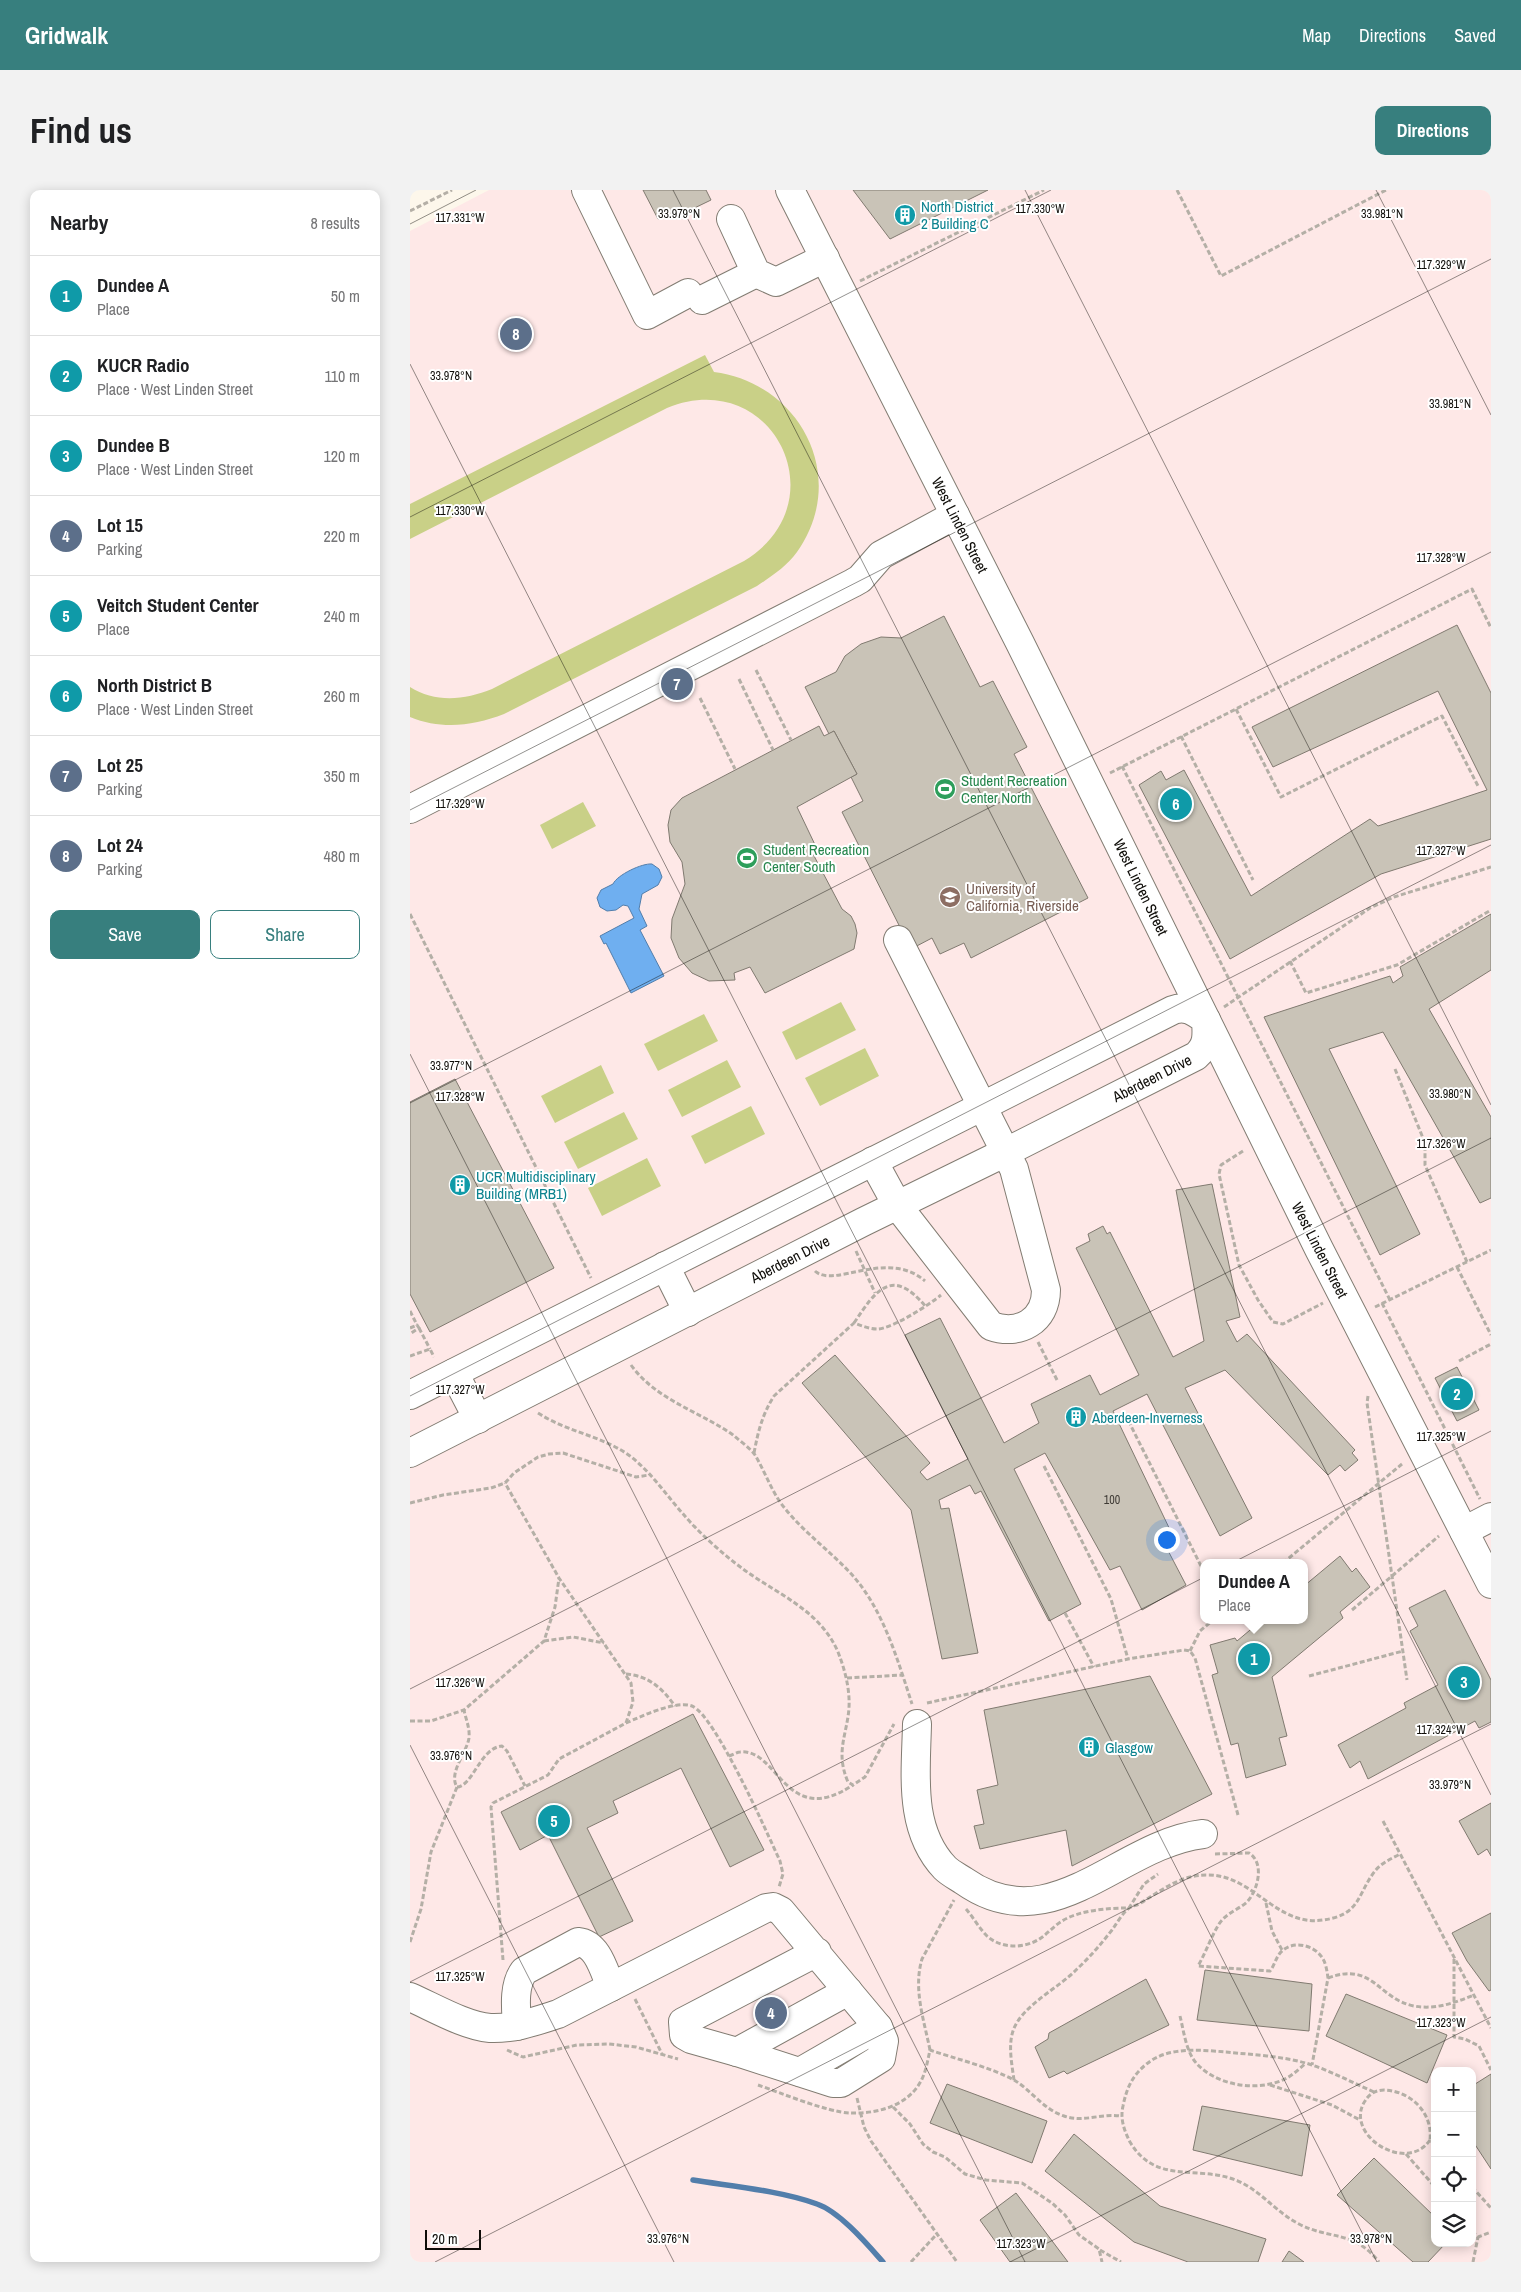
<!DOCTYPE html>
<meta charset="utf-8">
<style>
body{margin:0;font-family:"Archivo Narrow",sans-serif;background:#f2f2f2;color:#202124}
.controls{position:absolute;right:15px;bottom:15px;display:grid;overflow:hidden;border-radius:10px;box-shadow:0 2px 12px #0003}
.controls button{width:45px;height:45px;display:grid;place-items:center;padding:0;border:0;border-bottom:1px solid #e0e0e0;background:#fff;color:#202124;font:25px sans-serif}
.scale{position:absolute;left:15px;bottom:12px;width:56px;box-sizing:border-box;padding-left:5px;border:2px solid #0f0d09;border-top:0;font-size:14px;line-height:18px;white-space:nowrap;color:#0f0d09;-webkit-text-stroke:4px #fff;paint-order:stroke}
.you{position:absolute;left:756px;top:1349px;width:18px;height:18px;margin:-12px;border:4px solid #fff;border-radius:50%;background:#1a73e8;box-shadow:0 0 0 8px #1a73e833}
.badge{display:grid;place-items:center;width:32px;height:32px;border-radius:50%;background:#377f7e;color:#fff;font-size:16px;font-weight:700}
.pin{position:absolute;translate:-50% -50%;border:2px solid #fff;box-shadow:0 1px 5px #0006}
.popup{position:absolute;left:790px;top:1369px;width:108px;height:65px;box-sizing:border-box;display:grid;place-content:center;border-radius:10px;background:#fff;filter:drop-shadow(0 1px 4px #0005);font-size:16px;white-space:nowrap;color:#757577}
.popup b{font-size:19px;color:#202124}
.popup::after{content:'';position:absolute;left:50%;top:100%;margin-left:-10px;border:10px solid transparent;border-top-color:#fff}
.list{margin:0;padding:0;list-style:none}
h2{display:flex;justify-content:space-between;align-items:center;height:65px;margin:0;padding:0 20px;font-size:21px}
h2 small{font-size:16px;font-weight:400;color:#757577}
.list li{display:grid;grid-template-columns:32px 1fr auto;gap:15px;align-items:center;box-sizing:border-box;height:80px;padding:0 20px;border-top:1px solid #e0e0e0}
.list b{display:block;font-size:19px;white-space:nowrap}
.list p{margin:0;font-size:16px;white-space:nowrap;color:#757577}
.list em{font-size:16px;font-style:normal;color:#757577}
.actions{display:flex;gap:10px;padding:15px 20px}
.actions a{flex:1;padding:11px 0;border:1px solid #377f7e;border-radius:10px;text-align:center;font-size:18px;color:#377f7e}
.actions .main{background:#377f7e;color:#fff}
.icon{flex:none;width:28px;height:28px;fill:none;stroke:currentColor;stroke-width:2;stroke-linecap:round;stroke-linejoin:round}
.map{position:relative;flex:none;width:1081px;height:2072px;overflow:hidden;border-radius:10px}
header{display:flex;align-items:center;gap:30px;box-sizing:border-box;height:70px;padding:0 25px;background:#377f7e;color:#fff}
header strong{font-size:24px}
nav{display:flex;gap:28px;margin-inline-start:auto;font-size:18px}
.intro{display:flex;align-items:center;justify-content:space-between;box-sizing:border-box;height:120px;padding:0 30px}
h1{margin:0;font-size:35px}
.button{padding:12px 22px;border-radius:10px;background:#377f7e;color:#fff;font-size:18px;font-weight:700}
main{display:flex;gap:30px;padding:0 30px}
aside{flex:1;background:#fff;border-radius:10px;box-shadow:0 2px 12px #0003}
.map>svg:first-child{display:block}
.education{fill:#fee8e7;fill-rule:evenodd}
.green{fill:#c9d087}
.water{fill:#6faff0;stroke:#527eab}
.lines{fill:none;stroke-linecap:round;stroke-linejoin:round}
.stream{stroke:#527eab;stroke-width:5.5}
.building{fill:#c9c3b7;stroke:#807a70}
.minor-casing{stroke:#827c72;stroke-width:30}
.path{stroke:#b4afa6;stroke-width:3;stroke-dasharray:5 2.5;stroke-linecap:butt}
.minor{stroke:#fff;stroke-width:28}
.ticks{fill:none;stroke:#0f0d09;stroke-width:1;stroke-opacity:0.45}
.labels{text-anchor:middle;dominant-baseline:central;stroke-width:4;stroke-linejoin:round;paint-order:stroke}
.number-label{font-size:12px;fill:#3e3a34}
.culture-label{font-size:15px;fill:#0d838f;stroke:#fff;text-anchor:start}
.street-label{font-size:15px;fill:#0f0d09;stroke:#fff}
.leisure-label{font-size:15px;fill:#27864d;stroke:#fff;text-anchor:start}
.education-label{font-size:15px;fill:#785e54;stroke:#fff;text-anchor:start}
.ticks-label{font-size:12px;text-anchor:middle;fill:#0f0d09;stroke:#fff;stroke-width:4;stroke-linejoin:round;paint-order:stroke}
</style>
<header>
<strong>Gridwalk</strong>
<nav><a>Map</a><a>Directions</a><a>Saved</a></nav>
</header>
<div class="intro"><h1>Find us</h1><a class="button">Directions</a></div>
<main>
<aside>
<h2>Nearby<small>8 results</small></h2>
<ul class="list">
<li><span class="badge" style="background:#0f9aa8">1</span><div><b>Dundee A</b><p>Place</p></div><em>50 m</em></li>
<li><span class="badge" style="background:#0f9aa8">2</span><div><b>KUCR Radio</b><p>Place · West Linden Street</p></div><em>110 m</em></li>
<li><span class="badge" style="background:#0f9aa8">3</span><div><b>Dundee B</b><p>Place · West Linden Street</p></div><em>120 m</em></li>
<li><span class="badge" style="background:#5c6f8a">4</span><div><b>Lot 15</b><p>Parking</p></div><em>220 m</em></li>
<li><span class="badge" style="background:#0f9aa8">5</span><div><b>Veitch Student Center</b><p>Place</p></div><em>240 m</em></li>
<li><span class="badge" style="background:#0f9aa8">6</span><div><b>North District B</b><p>Place · West Linden Street</p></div><em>260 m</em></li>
<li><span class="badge" style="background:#5c6f8a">7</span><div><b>Lot 25</b><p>Parking</p></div><em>350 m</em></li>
<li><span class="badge" style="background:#5c6f8a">8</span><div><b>Lot 24</b><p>Parking</p></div><em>480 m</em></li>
</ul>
<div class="actions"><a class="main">Save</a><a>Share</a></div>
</aside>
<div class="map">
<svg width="1081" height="2072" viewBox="0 0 1081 2072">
<rect width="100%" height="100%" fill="#fdf7eb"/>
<path class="education" d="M79,0H1081V2072H0V41ZM794,1373H894V1430H794ZM1025,1881H1062V2053H1025Z"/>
<g class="green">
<path d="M295,165L304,182C390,193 440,287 387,362C377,376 362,386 347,396L94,524C63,536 32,540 0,527V497C25,513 55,510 82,499L334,371C431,312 362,175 257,218L0,349V314Z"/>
<polygon points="173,612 186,636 142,659 130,635"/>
<polygon points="431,812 446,840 386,870 372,842"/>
<polygon points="294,824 308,851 248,881 234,854"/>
<polygon points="455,858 469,886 410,916 395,888"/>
<polygon points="317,870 331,897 272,927 258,900"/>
<polygon points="191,875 204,903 145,933 131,906"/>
<polygon points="341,916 355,944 295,974 281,946"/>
<polygon points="214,922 228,949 168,979 154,952"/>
<polygon points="237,968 251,996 192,1026 178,998"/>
</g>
<path class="water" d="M242,674L249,679L252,687L248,695L232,704L229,719L237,736L230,740L254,786L221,803L196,753L194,754L190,746L224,728L218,716L213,715L206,720L197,721L190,717L187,708L191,700L203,694C207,685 232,673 242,674Z"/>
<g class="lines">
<path class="stream" d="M283,1990C320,1996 373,2001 407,2014C430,2022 457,2054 473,2072"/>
</g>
<g class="building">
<polygon points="233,0 296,0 301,10 270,25 267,20 248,29"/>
<polygon points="443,0 578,0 480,49"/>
<polygon points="534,426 570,497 583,491 617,557 604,564 678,708 561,768 554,753 530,764 522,748 501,759 432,622 453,611 441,587 447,584 424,541 419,544 395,497 426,482 435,466 451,454 471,447 491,448"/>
<polygon points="1047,435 1081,503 1081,649 971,684 820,769 729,595 751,581 756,590 774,580 841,706 960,629 968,636 1077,600 1028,501 863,577 842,537"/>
<polygon points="409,536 414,546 424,541 447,584 387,617 408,661 403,664 432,719 441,726 445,734 447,743 444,759 355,803 340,777 324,783 325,790 299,791 282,783 269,768 261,748 262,729 275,694 272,672 260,652 258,635 261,620 272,608"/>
<polygon points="1081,724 1081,780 1019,819 1081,927 1081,1008 1070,1013 973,842 919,859 1010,1044 970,1065 854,827 980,786 983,793 993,786 990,777"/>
<polygon points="45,889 144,1078 20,1142 0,1104 0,912"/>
<polygon points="802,994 830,1127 816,1131 827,1152 837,1144 945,1260 942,1263 948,1270 935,1281 930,1275 918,1285 815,1180 775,1198 842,1328 810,1346 737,1204 703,1221 763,1346 753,1351 776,1395 732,1420 710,1376 700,1380 635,1263 604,1279 671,1414 639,1431 571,1301 565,1304 560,1295 529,1310 531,1319 539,1318 568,1463 532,1469 501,1320 392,1193 425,1165 520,1273 510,1282 517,1290 558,1269 495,1145 530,1128 594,1253 629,1233 621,1214 680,1185 690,1205 729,1185 666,1058 680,1051 678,1044 693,1036 697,1044 700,1042 763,1167 794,1151 766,1000"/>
<polygon points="1047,1177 1069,1220 1047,1231 1025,1188"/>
<polygon points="930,1366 942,1382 946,1378 960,1397 930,1422 933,1428 862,1487 877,1546 869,1548 876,1575 836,1588 828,1553 821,1555 802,1485 808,1483 800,1455 825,1448 827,1451 852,1430 894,1430 894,1396"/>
<polygon points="1035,1400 1081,1490 1081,1532 1069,1538 1065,1531 958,1589 950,1571 940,1578 928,1555 996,1518 994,1513 1028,1495 1000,1441 1008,1436 999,1418"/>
<polygon points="740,1486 802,1604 662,1676 656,1640 570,1659 564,1636 574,1634 567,1600 588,1595 574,1520"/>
<polygon points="283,1524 354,1660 320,1677 271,1578 203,1611 208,1623 177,1638 223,1731 189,1747 138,1645 110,1660 91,1622"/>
<polygon points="1081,1613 1081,1666 1077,1659 1068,1665 1049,1631"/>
<polygon points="1081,1723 1081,1800 1079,1801 1057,1771 1042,1743"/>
<polygon points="795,1780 902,1794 899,1841 787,1830"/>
<polygon points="736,1789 759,1835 657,1884 654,1881 639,1888 625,1857 638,1849 639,1843"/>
<polygon points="936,1804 1037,1845 1017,1893 916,1846"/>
<polygon points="1081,1884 1081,1979 1062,1950 1062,1896"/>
<polygon points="537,1894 637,1931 622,1973 520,1933"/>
<polygon points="792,1916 900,1935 892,1986 783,1960"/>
<polygon points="664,1944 750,2016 856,2049 848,2072 778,2072 724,2052 635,1981"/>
<polygon points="964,1968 1025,2027 1025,2053 1036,2053 1018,2072 1003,2072 927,2005"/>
<polygon points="606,2003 658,2072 600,2072 570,2030"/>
<polygon points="879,2061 894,2072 872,2072"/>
</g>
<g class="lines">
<g class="minor-casing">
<g id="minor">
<polyline points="176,0 237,125 278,103"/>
<polyline points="380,0 610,453 909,1059 1081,1394"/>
<polyline points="321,29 346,83 366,92 415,68"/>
<polyline points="292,110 346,83"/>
<polyline points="0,619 443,393 450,389 471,365 545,325"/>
<path d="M463,971L487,1015L581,1136C609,1146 636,1131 636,1100L604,979L488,750"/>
<polyline points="255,1076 278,1122"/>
<polyline points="44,1183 68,1229"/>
<path d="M0,1205L763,820C776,815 785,822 796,830C797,846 798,855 786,866L596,962L453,1032L0,1263"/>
<polyline points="1054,1341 1081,1327"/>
<path d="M507,1534C506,1583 498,1639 535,1678C540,1683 548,1687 554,1691C642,1753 708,1654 793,1644"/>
<path d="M0,1807C23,1817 55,1836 80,1838C104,1839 126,1831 148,1824L356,1718L363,1717L371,1721L468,1837L474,1851L471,1868L431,1893H423L327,1862L281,1849L274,1845L273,1832L407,1762"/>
<path d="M107,1836C106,1819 103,1796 114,1781L168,1752C188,1754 194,1781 201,1797"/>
<polyline points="327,1862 438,1801"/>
<polyline points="390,1882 468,1837"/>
</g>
</g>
<g class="path">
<polyline points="767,0 811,86 976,0"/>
<polyline points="0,21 42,0"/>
<polyline points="450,91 634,0"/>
<polyline points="346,480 381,550"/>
<polyline points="329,489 363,560"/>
<polyline points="290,508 325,579"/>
<polyline points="826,519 871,607 1032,526 1068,596"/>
<polyline points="771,546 843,690"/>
<polyline points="712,576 980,1110"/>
<polyline points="700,583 1062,399 1081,438"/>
<polyline points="0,724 181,1088"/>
<polyline points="880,771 896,803 987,775 1081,720"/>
<polyline points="814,817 960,718 984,707 1081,677"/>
<polyline points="985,879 1015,953 1015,975 1057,1072"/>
<polyline points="833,961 811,975 809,984 829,1075 848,1110 863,1132 873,1134 913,1113"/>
<polyline points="446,1061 465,1103"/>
<polyline points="1047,1077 1081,1145"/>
<path d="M405,1081C424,1099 477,1058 515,1091"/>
<polyline points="972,1113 1070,1309"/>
<polyline points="965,1117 1081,1060"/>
<polyline points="0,1121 7,1135"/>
<path d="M444,1133C466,1100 482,1076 516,1117"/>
<polyline points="0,1138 7,1135 9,1138 0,1144"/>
<polyline points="9,1138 20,1159"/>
<polyline points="628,1152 648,1192"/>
<polyline points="0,1166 20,1159 24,1167"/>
<polyline points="1049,1171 1081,1154"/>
<path d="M221,1175C246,1210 289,1221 323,1245C330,1251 340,1258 345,1265C354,1280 360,1297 370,1312C391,1341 421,1361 444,1387C474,1422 488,1471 502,1514"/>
<polyline points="958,1206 957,1213 997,1490"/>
<path d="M128,1223C157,1242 193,1246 220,1266C241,1282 257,1306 274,1325C288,1342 315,1366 333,1379C367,1404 410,1420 428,1462C435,1480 440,1499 439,1518C437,1545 425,1562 438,1592L443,1595L455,1587L484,1534"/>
<polyline points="715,1224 794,1382"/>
<path d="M344,1263C348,1242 352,1225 364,1206L444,1133C452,1136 460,1139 468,1139C483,1138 519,1115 531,1105"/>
<polyline points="634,1276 701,1409 718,1469"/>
<polyline points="0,1313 33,1305 81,1298 95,1293 104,1283 128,1267 139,1264 153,1263 226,1287 239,1285"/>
<polyline points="873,1373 992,1274"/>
<polyline points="942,1420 1029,1346"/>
<polyline points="655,1423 684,1477"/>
<polyline points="134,1451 163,1447 194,1453"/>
<polyline points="780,1461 790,1441 803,1430"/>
<path d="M216,1484C239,1486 252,1498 265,1516"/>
<polyline points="899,1486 993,1461"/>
<polyline points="437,1488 493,1485"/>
<polyline points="517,1513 718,1469 774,1460 780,1461 785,1468 828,1625"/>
<polyline points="0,1531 21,1531 54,1520 134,1451 145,1417 149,1388"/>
<path d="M216,1533C232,1526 266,1510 282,1516C305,1525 357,1643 370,1671L373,1684L369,1697"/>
<path d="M319,1566C323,1565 327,1562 330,1562C369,1558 375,1640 443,1595"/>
<path d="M47,1597C63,1596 70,1558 92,1556L97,1561L115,1596"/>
<polyline points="973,1631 1081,1838"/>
<path d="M805,1664L839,1663C855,1673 848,1700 837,1712C828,1720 816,1723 809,1734C801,1747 796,1762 788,1776L860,1781C865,1775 866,1766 872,1761C884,1750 905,1755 913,1769C916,1774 917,1781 918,1788L902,1875"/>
<polyline points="856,1713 862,1741 872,1760"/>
<path d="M556,1719C563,1727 569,1738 577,1746C591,1759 615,1759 631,1748C638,1743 644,1736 652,1731C670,1720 698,1718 719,1718L734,1694L748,1684"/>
<path d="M0,1752L11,1719L21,1662L47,1597C38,1583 57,1562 59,1548C60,1538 56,1530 54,1520"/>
<polyline points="1044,1769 1044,1847 1055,1849 1069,1856 1081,1880"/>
<polyline points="93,1770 81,1617 83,1613 138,1585 149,1569 216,1533 223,1512 221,1493 149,1388 95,1293"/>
<path d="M918,1788C963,1771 968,1809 1004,1816C1025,1820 1044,1813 1064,1805"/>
<polyline points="225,1809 252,1864"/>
<path d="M770,1826C774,1842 776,1862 787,1874C809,1897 850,1902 877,1888C884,1884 890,1878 896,1873"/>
<polyline points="97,1860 113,1867 167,1855 199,1854 226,1857 268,1869"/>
<path d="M520,1860C514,1830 503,1799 512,1769L544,1710"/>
<path d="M604,1890C602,1875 598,1856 603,1841C611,1816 649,1798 667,1779C680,1767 691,1754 702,1740C707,1733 712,1724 718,1719C721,1716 725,1716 729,1714C751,1701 769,1685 797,1685C843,1684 866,1737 913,1730C951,1725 947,1704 965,1681C971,1673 981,1669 990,1664"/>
<path d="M348,1895C371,1903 417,1922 440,1923C467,1924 499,1916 512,1889C516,1881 518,1869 520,1860C546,1869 580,1877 604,1890C621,1900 634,1920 654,1926C673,1933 691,1923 710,1926"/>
<polyline points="860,1895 922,1915 950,1930"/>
<path d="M964,1902C943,1893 923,1882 902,1875C875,1866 844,1865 816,1862C792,1860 763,1857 742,1870C724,1882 717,1896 713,1916C710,1929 714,1940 720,1952C746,1996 789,1974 828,1991C851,2001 867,2023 889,2034C920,2050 944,2040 969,2072"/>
<polyline points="447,1908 454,1937 461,1951 547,2072"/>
<polyline points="483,1917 500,1934 513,1954 523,1962 535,1967 555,1984 576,1990 612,1993 642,2013 655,2025 669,2045 689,2059 692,2072"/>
<path d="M1020,1950C996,1985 933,1944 955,1911C959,1904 966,1900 974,1900C1001,1901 1023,1923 1020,1950L1025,1955"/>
<polyline points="996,1964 1025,1997"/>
<polyline points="1062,1997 1081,2018"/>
<polyline points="1062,2041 1068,2047 1081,2042"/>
<polyline points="690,2060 711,2072"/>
<polyline points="501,2072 526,2045"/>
<polyline points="1063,2072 1068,2047"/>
</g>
<use href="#minor" class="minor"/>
</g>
<path class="ticks" d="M263,0L1081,1605M615,0L1081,915M966,0L1081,225M0,34L66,0M0,174L967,2072M0,327L641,0M0,620L1081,69M0,864L615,2072M0,913L1081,362M0,1206L1081,655M0,1499L1081,948M0,1555L264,2072M0,1792L1081,1241M25,2072L1081,1534M600,2072L1081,1827"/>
<defs>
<g id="building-disc" transform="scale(1.125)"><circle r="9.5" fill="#0f9aa8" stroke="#fff"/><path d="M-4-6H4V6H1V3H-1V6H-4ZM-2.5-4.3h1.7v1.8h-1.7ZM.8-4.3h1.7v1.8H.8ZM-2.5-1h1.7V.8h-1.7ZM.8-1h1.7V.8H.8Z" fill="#fff"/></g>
<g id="stadium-disc" transform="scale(1.125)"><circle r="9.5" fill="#2e9e5b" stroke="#fff"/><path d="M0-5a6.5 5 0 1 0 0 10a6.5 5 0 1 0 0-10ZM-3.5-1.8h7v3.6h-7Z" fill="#fff"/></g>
<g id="university-disc" transform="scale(1.125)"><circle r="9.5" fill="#8d6e63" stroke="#fff"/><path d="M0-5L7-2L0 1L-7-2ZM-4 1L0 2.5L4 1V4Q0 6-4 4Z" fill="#fff"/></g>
</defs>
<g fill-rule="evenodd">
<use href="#building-disc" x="495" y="25"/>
<use href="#stadium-disc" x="535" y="599"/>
<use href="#stadium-disc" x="337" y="668"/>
<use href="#university-disc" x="540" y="707"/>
<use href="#building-disc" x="50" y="995"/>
<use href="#building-disc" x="666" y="1227"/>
<use href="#building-disc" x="679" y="1557"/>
</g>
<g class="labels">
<g class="number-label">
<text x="702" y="1310">100</text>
</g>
<g class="culture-label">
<text x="511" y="16">North District<tspan x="511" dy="17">2 Building C</tspan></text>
<text x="66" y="986">UCR Multidisciplinary<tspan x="66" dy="17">Building (MRB1)</tspan></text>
<text x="682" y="1227">Aberdeen-Inverness</text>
<text x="695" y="1557">Glasgow</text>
</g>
<g class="street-label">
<text transform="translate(550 335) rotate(63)">West Linden Street</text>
<text transform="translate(731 697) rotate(64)">West Linden Street</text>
<text transform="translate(742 888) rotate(-27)">Aberdeen Drive</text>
<text transform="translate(910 1060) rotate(63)">West Linden Street</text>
<text transform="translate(380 1069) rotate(-27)">Aberdeen Drive</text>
</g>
<g class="leisure-label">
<text x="551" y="590">Student Recreation<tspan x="551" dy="17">Center North</tspan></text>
<text x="353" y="659">Student Recreation<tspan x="353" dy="17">Center South</tspan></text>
</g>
<g class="education-label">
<text x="556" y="698">University of<tspan x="556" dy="17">California, Riverside</tspan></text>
</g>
</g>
<g class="ticks-label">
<text x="630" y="23">117.330°W</text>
<text x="269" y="28">33.979°N</text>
<text x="972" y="28">33.981°N</text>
<text x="50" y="32">117.331°W</text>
<text x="1031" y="79">117.329°W</text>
<text x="41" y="190">33.978°N</text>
<text x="1040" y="218">33.981°N</text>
<text x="50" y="325">117.330°W</text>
<text x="1031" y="372">117.328°W</text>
<text x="50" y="618">117.329°W</text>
<text x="1031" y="665">117.327°W</text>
<text x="41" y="880">33.977°N</text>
<text x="1040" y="908">33.980°N</text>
<text x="50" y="911">117.328°W</text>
<text x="1031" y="958">117.326°W</text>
<text x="50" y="1204">117.327°W</text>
<text x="1031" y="1251">117.325°W</text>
<text x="50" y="1497">117.326°W</text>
<text x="1031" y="1544">117.324°W</text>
<text x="41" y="1570">33.976°N</text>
<text x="1040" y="1599">33.979°N</text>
<text x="50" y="1791">117.325°W</text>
<text x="1031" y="1837">117.323°W</text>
<text x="258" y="2053">33.976°N</text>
<text x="961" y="2053">33.978°N</text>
<text x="611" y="2058">117.323°W</text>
</g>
</svg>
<div class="controls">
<button>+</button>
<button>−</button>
<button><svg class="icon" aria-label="locate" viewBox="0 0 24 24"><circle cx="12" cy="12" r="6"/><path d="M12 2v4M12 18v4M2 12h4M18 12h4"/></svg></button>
<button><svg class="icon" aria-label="layers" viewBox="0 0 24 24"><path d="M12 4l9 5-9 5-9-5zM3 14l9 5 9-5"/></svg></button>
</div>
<div class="scale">20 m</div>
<div class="you"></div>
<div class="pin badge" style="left:844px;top:1469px;background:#0f9aa8">1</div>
<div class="popup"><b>Dundee A</b>Place</div>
<div class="pin badge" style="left:1047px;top:1204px;background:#0f9aa8">2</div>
<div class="pin badge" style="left:1054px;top:1492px;background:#0f9aa8">3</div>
<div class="pin badge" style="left:361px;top:1823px;background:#5c6f8a">4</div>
<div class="pin badge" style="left:144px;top:1631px;background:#0f9aa8">5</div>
<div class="pin badge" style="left:766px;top:614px;background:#0f9aa8">6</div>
<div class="pin badge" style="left:267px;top:494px;background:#5c6f8a">7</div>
<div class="pin badge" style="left:106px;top:144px;background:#5c6f8a">8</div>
</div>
</main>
